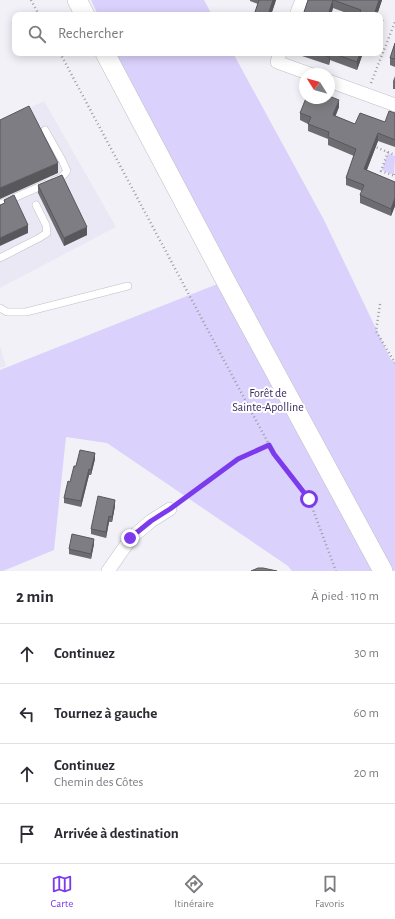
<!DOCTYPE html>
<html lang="fr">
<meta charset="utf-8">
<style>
body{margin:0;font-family:"Alegreya Sans",sans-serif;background:#f7f7f7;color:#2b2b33}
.compass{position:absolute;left:299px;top:68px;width:36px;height:36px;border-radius:50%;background:#fff;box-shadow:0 2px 10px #0003;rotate:307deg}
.stop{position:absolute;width:12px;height:12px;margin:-9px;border:3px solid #7c3aed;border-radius:50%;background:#fff}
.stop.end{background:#7c3aed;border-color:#fff;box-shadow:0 1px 4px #0008}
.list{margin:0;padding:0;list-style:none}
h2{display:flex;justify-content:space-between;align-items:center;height:52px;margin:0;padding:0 16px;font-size:17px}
h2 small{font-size:13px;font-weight:400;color:#7c7c81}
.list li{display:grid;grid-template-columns:26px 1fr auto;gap:12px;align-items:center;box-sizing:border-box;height:60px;padding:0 16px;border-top:1px solid #e1e1e2}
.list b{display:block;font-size:15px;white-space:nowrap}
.list p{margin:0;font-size:13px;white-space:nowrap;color:#7c7c81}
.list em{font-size:13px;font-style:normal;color:#7c7c81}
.icon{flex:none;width:22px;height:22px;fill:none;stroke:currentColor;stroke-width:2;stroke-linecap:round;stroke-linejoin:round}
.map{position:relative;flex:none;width:395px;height:571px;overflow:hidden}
.search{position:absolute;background:#fff;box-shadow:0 2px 10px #0003;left:12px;right:12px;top:12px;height:44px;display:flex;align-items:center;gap:10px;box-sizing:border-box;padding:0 14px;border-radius:8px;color:#7c7c81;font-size:15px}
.sheet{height:292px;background:#fff}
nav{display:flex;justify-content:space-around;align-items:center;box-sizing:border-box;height:56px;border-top:1px solid #e1e1e2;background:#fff;font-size:11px;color:#7c7c81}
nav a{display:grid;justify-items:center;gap:2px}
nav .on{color:#7c3aed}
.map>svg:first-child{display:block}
.built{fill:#ebe8f6}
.green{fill:#dad1fc}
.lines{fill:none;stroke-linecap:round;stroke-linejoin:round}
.lane-casing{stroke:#c0bfc4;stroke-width:8}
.street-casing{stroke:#c0bfc4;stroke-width:14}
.secondary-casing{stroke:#c0bfc4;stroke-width:20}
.path{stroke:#9d9da1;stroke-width:2.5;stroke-dasharray:1 3;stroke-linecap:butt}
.lane{stroke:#fff;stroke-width:7}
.street{stroke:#fff;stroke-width:13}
.secondary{stroke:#fff;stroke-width:19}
.wall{fill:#6c6c71}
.shaded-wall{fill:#58585c}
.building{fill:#7e7d83;stroke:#58585c}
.route{stroke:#7c3aed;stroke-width:5}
.labels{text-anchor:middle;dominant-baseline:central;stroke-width:4;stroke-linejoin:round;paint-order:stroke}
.park-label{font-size:12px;fill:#3a2a60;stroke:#fff}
</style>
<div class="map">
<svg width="395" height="571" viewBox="0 0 395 571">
<rect width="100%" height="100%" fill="#f2f1f7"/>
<g class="built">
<polygon points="44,101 116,227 0,288 0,122"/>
<polygon points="0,346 6,366 0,368"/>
</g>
<g class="green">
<polygon points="91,0 204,0 212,15 98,15"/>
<polygon points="116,53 233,53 324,220 391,360 395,362 395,571 292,571 288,566 107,443 66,437 54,550 3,571 0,571 0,370 225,281"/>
<polygon points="388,153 395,156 394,175 382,170"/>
</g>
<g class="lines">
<g class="lane-casing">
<g id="lane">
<polyline points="45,130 62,160 67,171 61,178 55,180"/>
<polyline points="0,204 46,184"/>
<polyline points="0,258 39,238 47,233 46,225 36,205"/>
<polyline points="0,308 7,312 26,312 128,286"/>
</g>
</g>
<g class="street-casing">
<g id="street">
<polyline points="296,15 302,0"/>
<polyline points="280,53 277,62 310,74"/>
<polyline points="329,81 395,105"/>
<polyline points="108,571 131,538 151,521 170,509"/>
</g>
</g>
<g class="secondary-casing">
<g id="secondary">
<polyline points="77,0 85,15"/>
<polyline points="105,53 229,287 383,571"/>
</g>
</g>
<g class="path">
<polyline points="31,0 39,15"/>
<polyline points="60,53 274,454 309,499 336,571"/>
<polyline points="371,83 395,22"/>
<polyline points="373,146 395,155"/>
<polyline points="388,152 381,171 395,176 395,174"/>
<polyline points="380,304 376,331 395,363"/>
<polyline points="180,501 238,459 269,445"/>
</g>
<use href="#lane" class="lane"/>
<use href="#street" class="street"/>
<use href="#secondary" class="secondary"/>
</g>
<g class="wall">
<polygon points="250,0 276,0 271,15 254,15 258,4 250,1"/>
<polygon points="308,0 382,0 377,15 352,15 333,8 331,15 304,15 304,12"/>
<polygon points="395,43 395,67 390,65 390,58"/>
<polygon points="302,53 363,53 357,70 330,60 329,65 302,56"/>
<polygon points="395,76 395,89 393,89 393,81"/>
<polygon points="339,107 335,116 355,124 385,122 395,113 395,147 378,141 367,170 395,182 395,206 391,216 360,203 360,195 362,191 346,185 346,178 354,156 328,145 328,139 308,131 308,124 300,120 300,113"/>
<polygon points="38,185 87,235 64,246 38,193"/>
<polygon points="95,459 91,475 89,475 81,507 64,503 64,498 76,466"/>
<polygon points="115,506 112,522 109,522 106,538 91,534 91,529"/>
<polygon points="94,544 91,559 69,554 69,549"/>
</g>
<g class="shaded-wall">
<polygon points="273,0 276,0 271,15 268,15"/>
<polygon points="333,0 333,8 331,15 328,15"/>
<polygon points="379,0 382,0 377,15 374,15"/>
<polygon points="383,20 383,28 380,37 380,29"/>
<polygon points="330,53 330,60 329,65 329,57"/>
<polygon points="360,53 363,53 357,70 357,62"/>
<polygon points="339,100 339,107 333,123 333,115"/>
<polygon points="378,133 378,141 364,177 364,169"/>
<polygon points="58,163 58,173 0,199 0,188"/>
<polygon points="395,198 395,206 391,216 391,209"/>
<polygon points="28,225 28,233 0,246 0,238"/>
<polygon points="87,227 87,235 64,246 64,238"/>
<polygon points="95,453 95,459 91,475 91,470"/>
<polygon points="89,469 89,475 81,507 81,501"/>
<polygon points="115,500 115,506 112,522 112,517"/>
<polygon points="109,516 109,522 106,538 106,532"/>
<polygon points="94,539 94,544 91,559 91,554"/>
</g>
<g class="building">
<polygon points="259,0 273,0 268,15 254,15"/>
<polygon points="308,0 379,0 374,15 359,15 361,10 333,0 328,15 314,15 304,12"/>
<polygon points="380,19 383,20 380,29"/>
<polygon points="395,43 395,59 390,58"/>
<polygon points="317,53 330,53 329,57"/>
<polygon points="332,53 360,53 357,62"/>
<polygon points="329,96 339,100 333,115 355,124 360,113 385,122 389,111 395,113 395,140 378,133 364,169 395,182 395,198 391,209 360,195 364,185 346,178 356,149 328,137 329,132 308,124 311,117 300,113 306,98 329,98"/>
<polygon points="29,106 58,163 0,188 0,120"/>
<polygon points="62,175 87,227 64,238 38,185"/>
<polygon points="14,195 28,225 0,238 0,205 5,203 4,200"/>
<polygon points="80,450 95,453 91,470 89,469 81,501 64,498 68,481 70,482 74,466 76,466"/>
<polygon points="98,496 115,500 112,517 109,516 106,532 91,529"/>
<polygon points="72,534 94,539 91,554 69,549"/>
<polygon points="258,568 263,568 277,571 251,571"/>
</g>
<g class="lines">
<polyline class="route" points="130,538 151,521 170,509 238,459 269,445 274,454 309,499"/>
</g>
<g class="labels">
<g class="park-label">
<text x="268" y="393">Forêt de<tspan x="268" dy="14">Sainte-Apolline</tspan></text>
</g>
</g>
</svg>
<svg class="compass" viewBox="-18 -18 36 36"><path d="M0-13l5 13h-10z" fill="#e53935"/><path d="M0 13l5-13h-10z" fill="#7c7c81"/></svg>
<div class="stop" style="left:309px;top:499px"></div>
<div class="stop end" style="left:130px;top:538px"></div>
<div class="search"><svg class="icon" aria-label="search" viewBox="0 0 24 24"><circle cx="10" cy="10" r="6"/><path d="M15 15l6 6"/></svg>Rechercher</div>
</div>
<section class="sheet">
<h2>2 min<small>À pied · 110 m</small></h2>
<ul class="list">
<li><svg class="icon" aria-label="ahead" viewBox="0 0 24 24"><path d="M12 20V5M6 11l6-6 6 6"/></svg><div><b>Continuez</b></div><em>30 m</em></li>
<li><svg class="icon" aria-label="left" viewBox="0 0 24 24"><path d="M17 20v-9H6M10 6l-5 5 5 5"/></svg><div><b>Tournez à gauche</b></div><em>60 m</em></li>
<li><svg class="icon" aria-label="ahead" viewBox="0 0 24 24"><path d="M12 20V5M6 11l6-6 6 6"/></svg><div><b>Continuez</b><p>Chemin des Côtes</p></div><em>20 m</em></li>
<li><svg class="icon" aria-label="arrive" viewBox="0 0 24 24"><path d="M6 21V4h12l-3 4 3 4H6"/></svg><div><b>Arrivée à destination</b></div></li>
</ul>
</section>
<nav>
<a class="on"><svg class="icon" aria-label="map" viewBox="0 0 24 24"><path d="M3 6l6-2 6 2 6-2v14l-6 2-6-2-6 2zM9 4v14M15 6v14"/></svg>Carte</a>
<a><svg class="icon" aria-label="directions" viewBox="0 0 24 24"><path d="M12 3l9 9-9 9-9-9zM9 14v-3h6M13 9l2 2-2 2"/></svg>Itinéraire</a>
<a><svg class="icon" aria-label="saved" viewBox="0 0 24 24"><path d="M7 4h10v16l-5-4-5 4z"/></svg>Favoris</a>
</nav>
